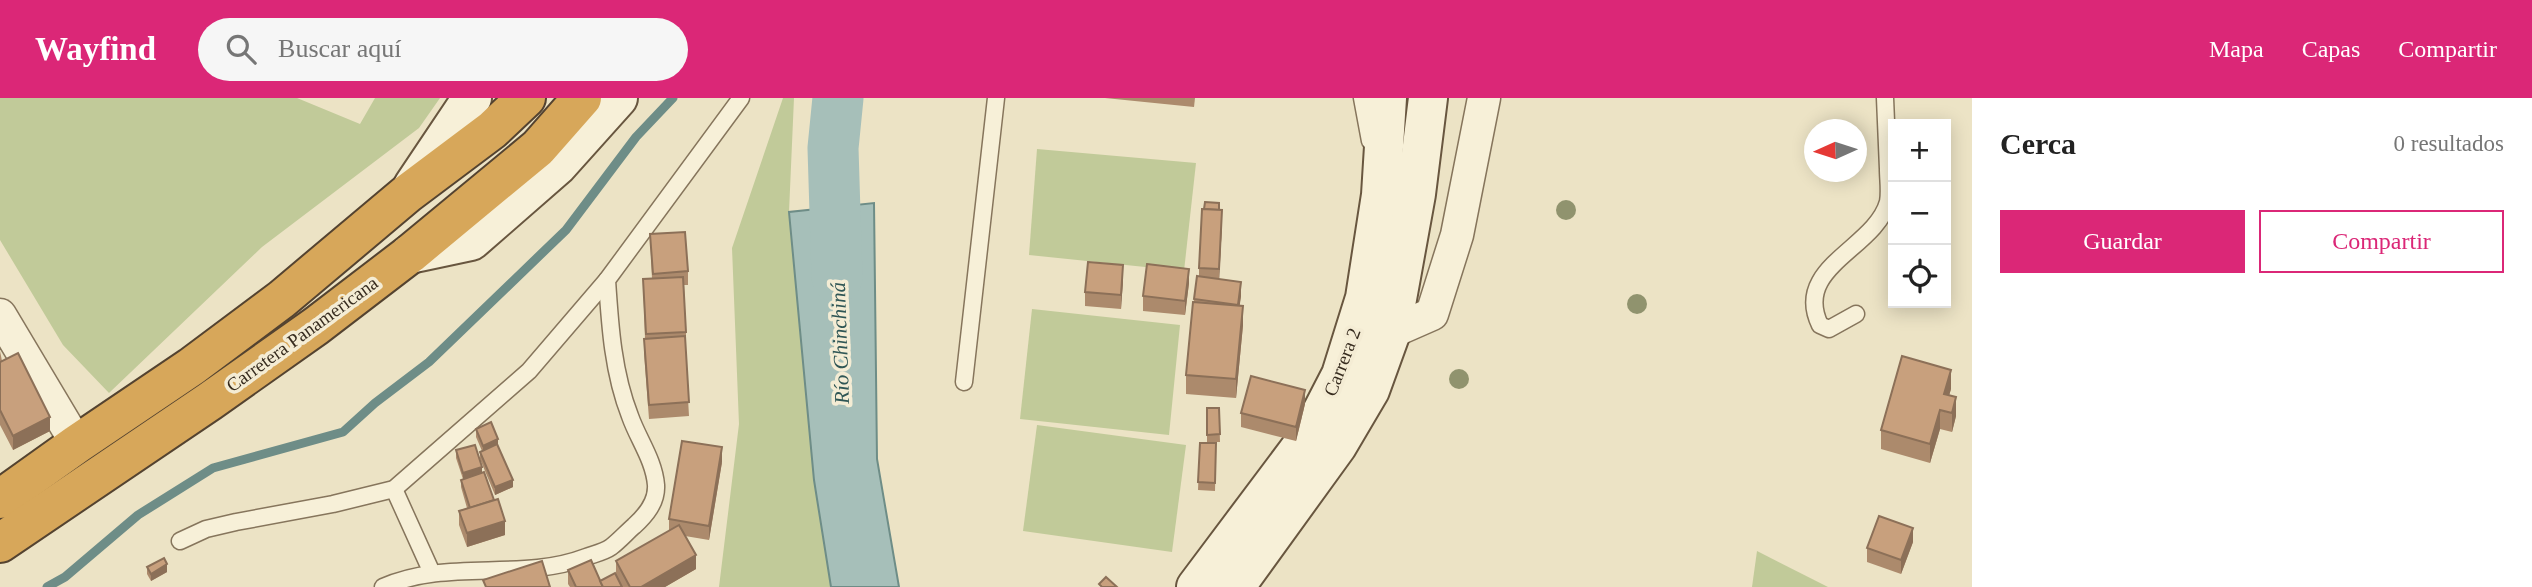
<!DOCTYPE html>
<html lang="es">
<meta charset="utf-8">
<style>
body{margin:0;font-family:Georgia,serif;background:#f6f6f6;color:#222}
.controls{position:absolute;right:21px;top:21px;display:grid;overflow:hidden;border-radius:0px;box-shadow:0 4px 18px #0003}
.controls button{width:63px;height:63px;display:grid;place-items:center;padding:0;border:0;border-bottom:2px solid #e0e0e0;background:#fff;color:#222;font:35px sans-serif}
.compass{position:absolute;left:1804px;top:21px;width:63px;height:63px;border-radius:50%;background:#fff;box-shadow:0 4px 18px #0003;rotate:267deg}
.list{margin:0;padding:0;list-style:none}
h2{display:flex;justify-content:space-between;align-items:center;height:91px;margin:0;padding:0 28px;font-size:30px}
h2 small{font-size:23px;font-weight:400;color:#767676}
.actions{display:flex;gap:14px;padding:21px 28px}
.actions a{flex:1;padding:16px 0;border:2px solid #db2777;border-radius:0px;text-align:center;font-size:24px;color:#db2777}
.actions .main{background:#db2777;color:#fff}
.icon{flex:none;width:38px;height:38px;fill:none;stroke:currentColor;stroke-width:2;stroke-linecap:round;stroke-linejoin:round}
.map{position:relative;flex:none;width:1972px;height:489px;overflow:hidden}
header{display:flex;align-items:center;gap:42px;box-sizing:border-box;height:98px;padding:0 35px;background:#db2777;color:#fff}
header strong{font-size:33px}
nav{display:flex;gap:38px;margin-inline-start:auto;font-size:24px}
.search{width:490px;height:63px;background:#f6f6f6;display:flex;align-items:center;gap:18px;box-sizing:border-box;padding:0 24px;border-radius:38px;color:#767676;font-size:26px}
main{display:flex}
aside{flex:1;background:#fff}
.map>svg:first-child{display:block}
.green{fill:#c1ca99}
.water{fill:#a6bfb9;stroke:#6e8d87;stroke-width:2}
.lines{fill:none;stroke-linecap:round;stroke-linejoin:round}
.stream{stroke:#6e8d87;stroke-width:9}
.river{stroke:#a6bfb9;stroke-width:51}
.lane-casing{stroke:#86755c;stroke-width:19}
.street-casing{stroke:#86755c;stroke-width:35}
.secondary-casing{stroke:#68563f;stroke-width:42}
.highway-casing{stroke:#544330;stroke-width:42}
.lane{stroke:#f7f0d8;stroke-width:16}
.street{stroke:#f7f0d8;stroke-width:32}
.secondary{stroke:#f7f0d8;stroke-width:38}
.highway{stroke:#d7a75a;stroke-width:38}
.tree{fill:#90936e}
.wall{fill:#ac8a6c}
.shaded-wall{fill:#8c7058}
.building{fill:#c8a07d;stroke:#8c7058;stroke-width:2}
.labels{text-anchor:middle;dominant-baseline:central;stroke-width:7;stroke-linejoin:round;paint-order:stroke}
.street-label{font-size:19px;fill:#372c1f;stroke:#f4ecd4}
.water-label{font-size:21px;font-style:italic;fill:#2f5655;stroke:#f4ecd4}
</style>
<header>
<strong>Wayfind</strong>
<div class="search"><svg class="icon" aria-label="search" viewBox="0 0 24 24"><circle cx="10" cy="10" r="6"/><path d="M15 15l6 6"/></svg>Buscar aquí</div>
<nav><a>Mapa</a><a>Capas</a><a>Compartir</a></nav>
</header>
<main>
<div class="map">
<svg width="1972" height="489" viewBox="0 0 1972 489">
<rect width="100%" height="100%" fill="#ece3c5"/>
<g class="green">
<polygon points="0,0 297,0 360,26 375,0 440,0 419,30 262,149 109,295 63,247 0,142"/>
<polygon points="783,0 794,0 789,114 814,382 831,489 719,489 739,326 732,150"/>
<polygon points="1037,51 1196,65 1184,173 1029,157"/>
<polygon points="1032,211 1180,227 1169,337 1020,321"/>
<polygon points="1037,327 1186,347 1172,454 1023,433"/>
<polygon points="1757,453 1828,489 1752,489"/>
</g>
<polygon class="water" points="874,105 877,361 899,489 831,489 814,382 789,114"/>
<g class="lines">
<polyline class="stream" points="47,489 65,479 138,417 213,370 343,334 375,305 429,264 566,132 636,39 673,0"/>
<polyline class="river" points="837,179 833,50 838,0"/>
<g class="lane-casing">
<g id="lane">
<polyline points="1362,0 1370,43"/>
<path d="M1856,216L1829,231L1820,227C1792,169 1875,151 1888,104C1890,94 1888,81 1888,71C1887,47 1886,24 1885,0"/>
<polyline points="964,284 996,0"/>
<polyline points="394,391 432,475"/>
<polyline points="180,443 206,431 236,424 333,406 394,391 529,273 607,182"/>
<path d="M383,489C448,460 521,484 586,459C594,456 604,454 611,449C619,443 627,434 634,428C646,417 657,404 656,387C654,362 638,341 630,318C613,275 610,228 607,182L741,0"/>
</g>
</g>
<g class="street-casing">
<g id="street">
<polyline points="0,217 77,346"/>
<polyline points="1391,234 1432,216 1457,137 1484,0"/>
</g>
</g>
<g class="secondary-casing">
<g id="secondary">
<polyline points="413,88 472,0"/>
<polyline points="410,156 471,143 557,68 618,0"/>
<polyline points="1196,489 1310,337 1341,277 1365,200 1381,97 1387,0"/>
<polyline points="1235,489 1337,348 1370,292 1391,234 1416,96 1428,0"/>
</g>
</g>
<g class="highway-casing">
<g id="highway">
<polyline points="0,401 77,346 191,269 282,201 408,95 492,32 526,0"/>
<polyline points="0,445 210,303 316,228 410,156 538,50 582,0"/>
</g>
</g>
<use href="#lane" class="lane"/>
<use href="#street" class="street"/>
<use href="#secondary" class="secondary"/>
<use href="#highway" class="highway"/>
</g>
<g class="tree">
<circle cx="1566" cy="112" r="10"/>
<circle cx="1637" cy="206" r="10"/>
<circle cx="1459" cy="281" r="10"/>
</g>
<g class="wall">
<polygon points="1105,0 1195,0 1194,9"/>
<polygon points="1219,112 1222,126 1219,181 1241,198 1239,208 1243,227 1236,300 1186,296 1186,277 1194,201 1199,178 1199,170"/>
<polygon points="650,136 688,173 688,187 684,187 686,234 686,248 685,248 689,318 649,321 644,255 644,241 645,241 643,181 652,181"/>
<polygon points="1123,181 1121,211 1085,208 1085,194"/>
<polygon points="1189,185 1185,217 1143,213 1143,198"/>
<polygon points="0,253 2,263 50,333 13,352 0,327"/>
<polygon points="1951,291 1949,297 1956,318 1952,334 1940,331 1930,365 1881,351 1881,332"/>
<polygon points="1305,306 1296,343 1241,329 1241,315"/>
<polygon points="1207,310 1219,310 1220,344 1207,344"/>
<polygon points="476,331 498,348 513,389 495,397 480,361 480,354 482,353 476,339"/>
<polygon points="1200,345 1216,345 1215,393 1198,392"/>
<polygon points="456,352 482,375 505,437 467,449 459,427 459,413 467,410 461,389 461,382 463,381 456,360"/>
<polygon points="722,364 709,442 685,438 696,471 665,489 570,489 568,486 568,472 600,483 616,476 616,463 669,433 669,421"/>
<polygon points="1913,444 1901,476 1867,464 1867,450"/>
<polygon points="147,469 167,474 151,483 147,476"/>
</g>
<g class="shaded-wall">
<polygon points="1222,112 1222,126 1219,185 1219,171"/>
<polygon points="1123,167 1123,181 1121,211 1121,197"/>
<polygon points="1189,171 1189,185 1185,217 1185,203"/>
<polygon points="1241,184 1241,198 1238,221 1238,207"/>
<polygon points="1243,208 1243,227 1236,300 1236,281"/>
<polygon points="1951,272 1951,291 1944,315 1944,296"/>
<polygon points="1305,292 1305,306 1296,343 1296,329"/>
<polygon points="1956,299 1956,318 1952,334 1952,315"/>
<polygon points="1940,312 1940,331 1930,365 1930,346"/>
<polygon points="50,319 50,333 13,352 13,338"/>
<polygon points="498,341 498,348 483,355 483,348"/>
<polygon points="722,349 722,364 709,442 709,428"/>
<polygon points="482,369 482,377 463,382 463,375"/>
<polygon points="513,382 513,389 495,397 495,389"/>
<polygon points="505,423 505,437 467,449 467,435"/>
<polygon points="1913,430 1913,444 1901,476 1901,462"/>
<polygon points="696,457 696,471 665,489 641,489"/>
<polygon points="167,466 167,474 151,483 151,476"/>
</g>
<g class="building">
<polygon points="1205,104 1219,105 1219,112 1204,111"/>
<polygon points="1202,111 1222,112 1219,171 1199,170"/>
<polygon points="685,134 688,173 653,176 650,136"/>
<polygon points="1088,164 1123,167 1121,197 1085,194"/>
<polygon points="1147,166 1189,171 1185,203 1143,198"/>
<polygon points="1197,178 1241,184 1238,207 1194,201"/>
<polygon points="683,179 686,234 646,236 643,181"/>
<polygon points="1193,204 1243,208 1236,281 1186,277"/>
<polygon points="685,238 689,304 649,307 644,241"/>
<polygon points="18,255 50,319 13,338 0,312 0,264"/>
<polygon points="1902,258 1951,272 1944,296 1956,299 1952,315 1940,312 1930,346 1881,332"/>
<polygon points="1251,278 1305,292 1296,329 1241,315"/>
<polygon points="1207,310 1219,310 1220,336 1207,337"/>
<polygon points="491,324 498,341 483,348 476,331"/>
<polygon points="682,343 722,349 709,428 669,421"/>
<polygon points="1200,345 1216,345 1215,385 1198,384"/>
<polygon points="497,346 513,382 495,389 480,354"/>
<polygon points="475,347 482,369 463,375 456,352"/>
<polygon points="484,374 494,402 470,410 461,382"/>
<polygon points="498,401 505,423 467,435 459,413"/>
<polygon points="1879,418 1913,430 1901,462 1867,450"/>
<polygon points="679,427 696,457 641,489 630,489 616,463"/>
<polygon points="164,460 167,466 151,476 147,469"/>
<polygon points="591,462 603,489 576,489 568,472"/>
<polygon points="542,463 550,489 486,489 483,482"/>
<polygon points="615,475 622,489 603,489 600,483"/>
<polygon points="1106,479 1117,489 1102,489 1099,486"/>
</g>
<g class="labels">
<g class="street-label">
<text transform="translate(302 236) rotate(-36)">Carretera Panamericana</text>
<text transform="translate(1342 264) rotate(-69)">Carrera 2</text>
</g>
<g class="water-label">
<text transform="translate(840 245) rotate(-92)">Río Chinchiná</text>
</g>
</g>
</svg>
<div class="controls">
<button>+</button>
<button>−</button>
<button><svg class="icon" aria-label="locate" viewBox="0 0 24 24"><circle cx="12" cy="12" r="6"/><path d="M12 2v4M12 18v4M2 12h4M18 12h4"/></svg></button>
</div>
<svg class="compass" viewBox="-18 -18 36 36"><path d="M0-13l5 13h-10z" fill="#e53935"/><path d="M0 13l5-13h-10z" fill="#767676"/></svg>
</div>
<aside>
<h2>Cerca<small>0 resultados</small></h2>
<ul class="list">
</ul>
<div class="actions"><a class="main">Guardar</a><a>Compartir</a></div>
</aside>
</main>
